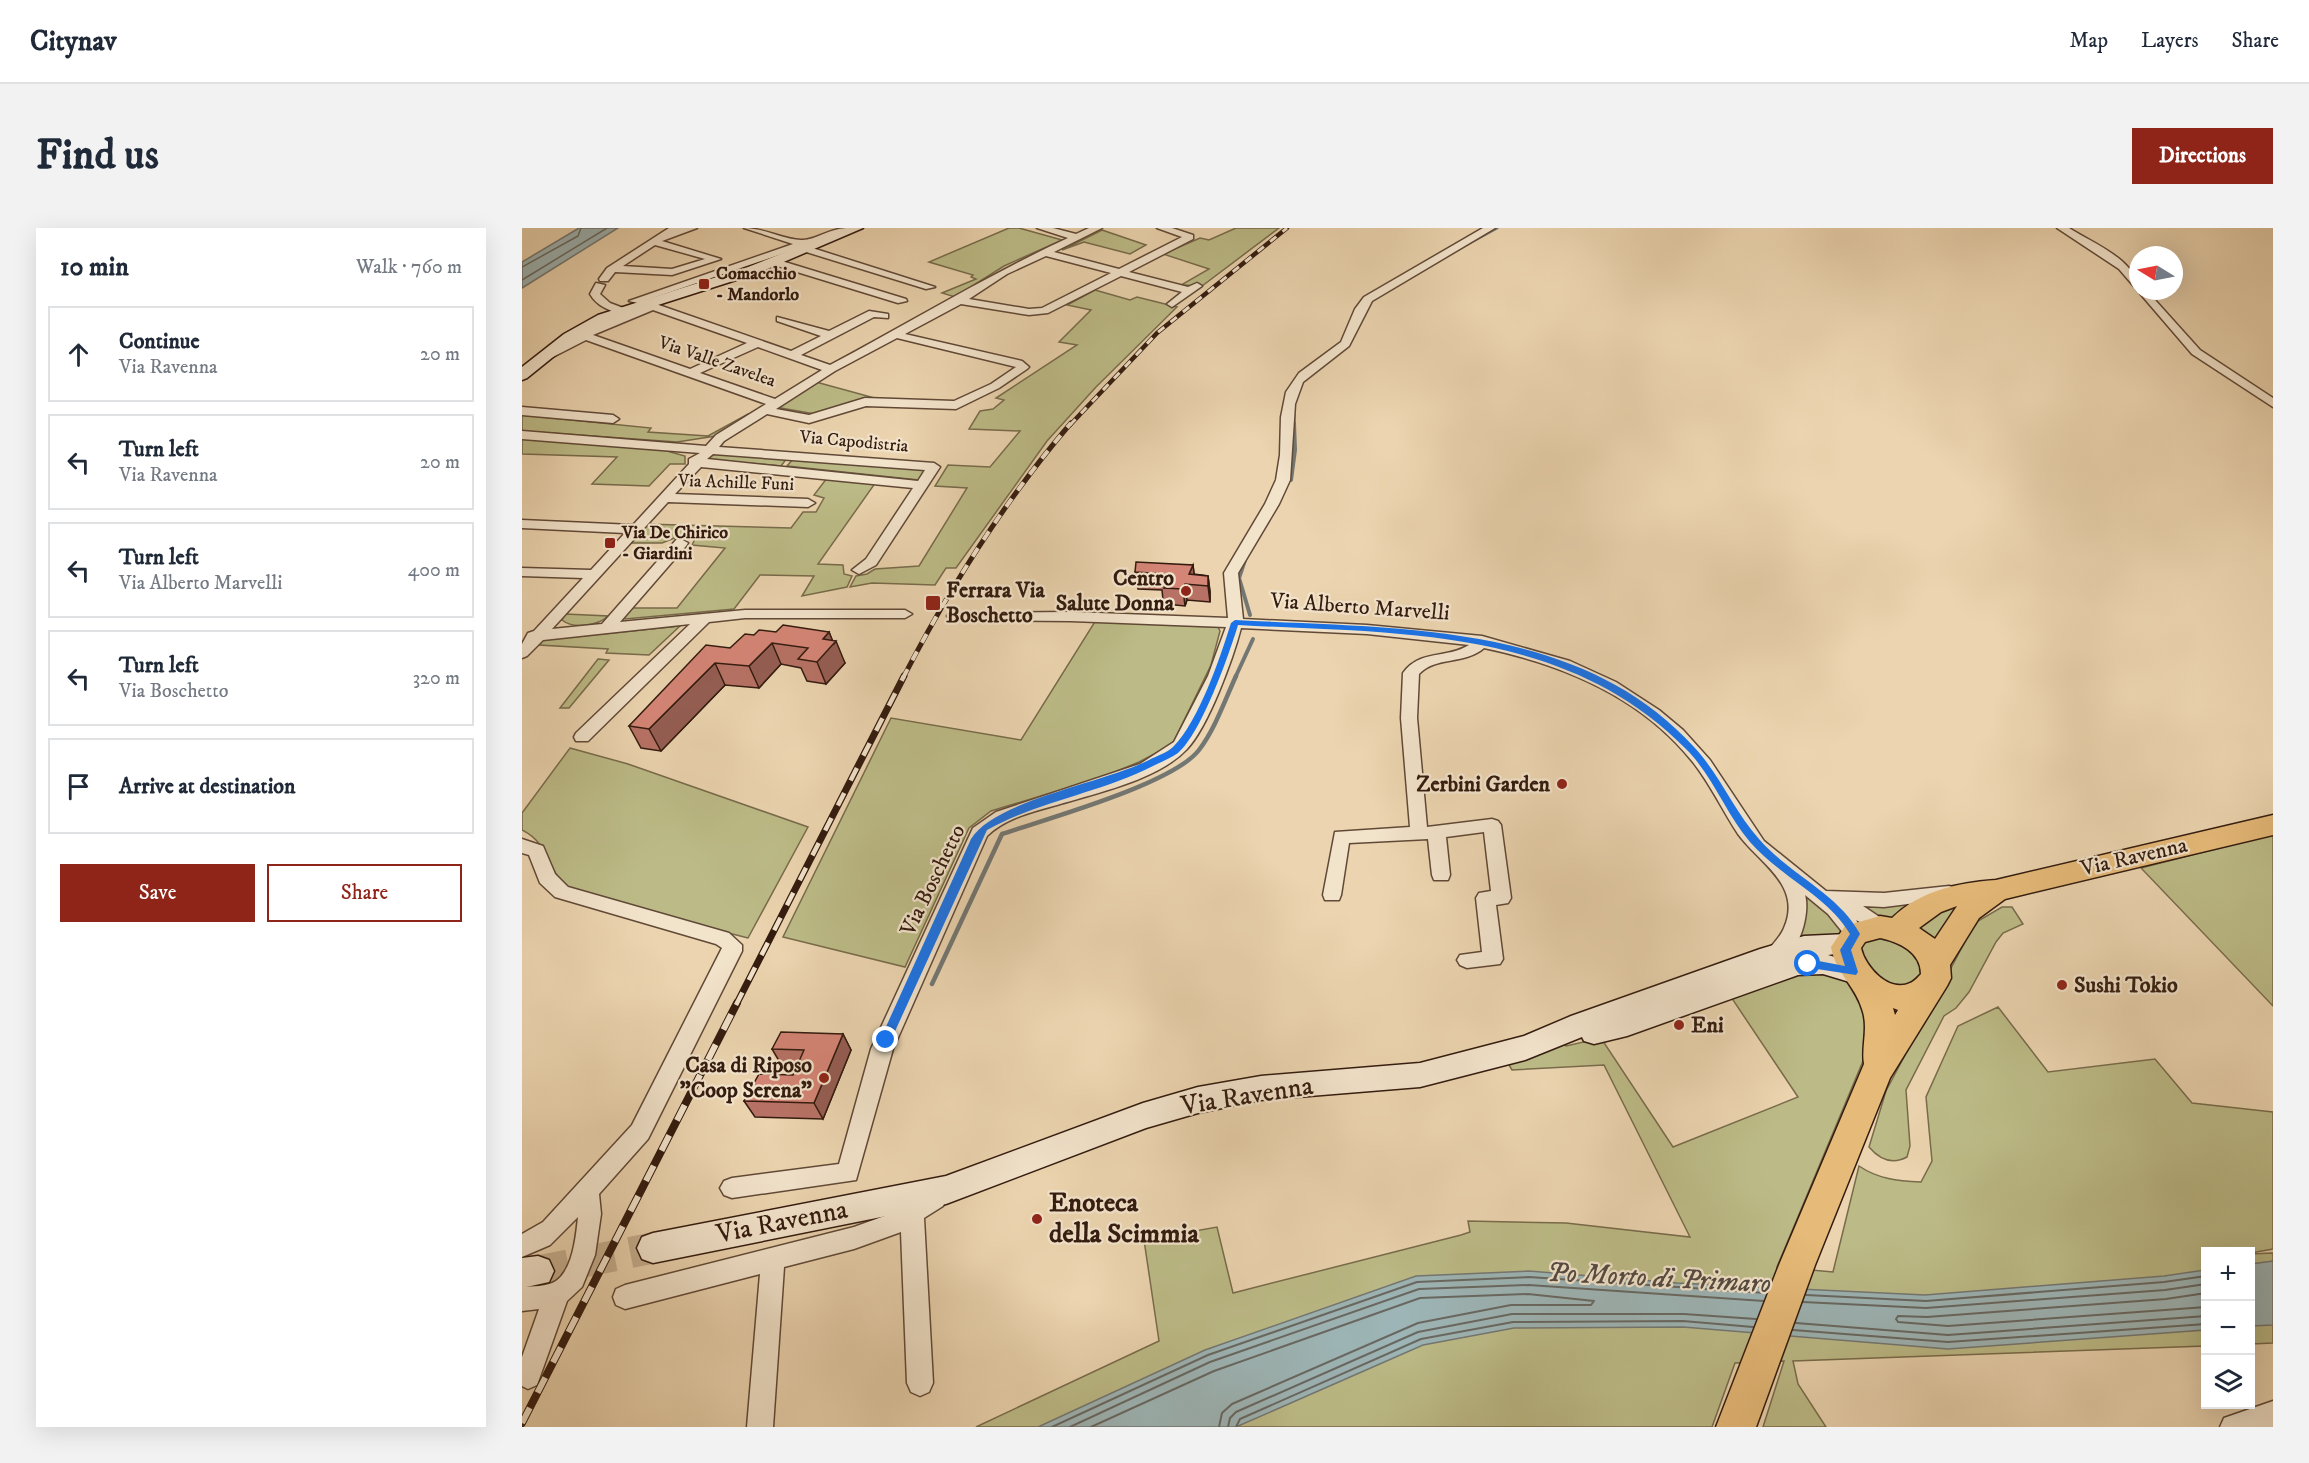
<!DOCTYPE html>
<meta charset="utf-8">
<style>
body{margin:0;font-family:"IM FELL DW Pica",serif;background:#f2f2f3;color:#1f2937}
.controls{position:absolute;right:18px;bottom:18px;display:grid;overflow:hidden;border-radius:0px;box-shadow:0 6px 24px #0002}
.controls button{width:54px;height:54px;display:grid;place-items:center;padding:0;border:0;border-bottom:2px solid #e0e1e3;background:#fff;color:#1f2937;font:30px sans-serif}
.compass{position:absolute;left:1607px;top:18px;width:54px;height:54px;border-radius:50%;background:#fff;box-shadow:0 6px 24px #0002;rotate:280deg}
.stop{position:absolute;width:18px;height:18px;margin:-14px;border:4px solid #1a73e8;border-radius:50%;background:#fff}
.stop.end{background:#1a73e8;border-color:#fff;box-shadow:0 2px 6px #0008}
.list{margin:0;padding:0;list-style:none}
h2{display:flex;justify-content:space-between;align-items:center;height:78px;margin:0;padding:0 24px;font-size:26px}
h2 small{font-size:20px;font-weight:400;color:#747a83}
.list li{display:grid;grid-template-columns:39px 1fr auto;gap:18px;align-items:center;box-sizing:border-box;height:96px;margin:0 12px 12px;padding:0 12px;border:2px solid #e0e1e3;border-radius:0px}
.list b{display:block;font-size:22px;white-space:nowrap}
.list p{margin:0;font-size:20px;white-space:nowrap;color:#747a83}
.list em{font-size:20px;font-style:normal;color:#747a83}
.actions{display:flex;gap:12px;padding:18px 24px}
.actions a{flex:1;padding:14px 0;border:2px solid #8f2418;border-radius:0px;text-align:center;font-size:21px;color:#8f2418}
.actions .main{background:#8f2418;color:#fff}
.icon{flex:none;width:33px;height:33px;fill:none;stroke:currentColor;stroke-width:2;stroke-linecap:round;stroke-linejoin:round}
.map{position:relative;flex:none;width:1751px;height:1199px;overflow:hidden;border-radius:0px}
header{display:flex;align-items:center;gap:36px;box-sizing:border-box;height:84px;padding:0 30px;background:#fff;border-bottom:2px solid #e0e1e3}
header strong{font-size:28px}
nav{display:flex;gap:33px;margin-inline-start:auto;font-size:21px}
.intro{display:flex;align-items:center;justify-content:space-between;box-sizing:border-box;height:144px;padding:0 36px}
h1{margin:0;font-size:42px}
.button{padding:15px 27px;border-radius:0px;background:#8f2418;color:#fff;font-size:21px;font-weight:700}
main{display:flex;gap:36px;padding:0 36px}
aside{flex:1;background:#fff;border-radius:0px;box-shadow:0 6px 24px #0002}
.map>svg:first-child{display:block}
.green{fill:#bcbb87;stroke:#786b4b;stroke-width:1.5}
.water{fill:#9db5b6;stroke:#737773;stroke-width:1.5}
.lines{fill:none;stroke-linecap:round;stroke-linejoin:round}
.shore-far1{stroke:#686862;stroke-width:1.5}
.shore{stroke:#686862;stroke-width:2}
.stream-far2{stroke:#737773;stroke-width:3}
.stream-far1{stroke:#737773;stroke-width:4}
.stream{stroke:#737773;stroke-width:4.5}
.secondary-tunnel{stroke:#c6af8f;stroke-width:31;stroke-dasharray:31 16;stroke-linecap:butt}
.minor-casing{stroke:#614937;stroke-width:3}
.secondary-casing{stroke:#331b0f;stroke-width:3}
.primary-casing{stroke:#331b0f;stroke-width:3}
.minor{fill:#f2e3cb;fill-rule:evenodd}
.secondary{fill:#f2e3cb;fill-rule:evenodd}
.primary{fill:#e6ba78;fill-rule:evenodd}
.rail-far3-casing{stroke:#331b0f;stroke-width:4.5}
.rail-far2-casing{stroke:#331b0f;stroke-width:5}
.rail-far1-casing{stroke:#331b0f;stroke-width:7}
.rail-casing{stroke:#331b0f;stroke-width:8}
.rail-far3{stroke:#f2e3cb;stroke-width:3;stroke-dasharray:8;stroke-linecap:butt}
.rail-far2{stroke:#f2e3cb;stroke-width:4;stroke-dasharray:10;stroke-linecap:butt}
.rail-far1{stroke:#f2e3cb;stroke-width:4.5;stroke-dasharray:14;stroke-linecap:butt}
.rail{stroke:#f2e3cb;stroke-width:6;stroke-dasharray:17;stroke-linecap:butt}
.wall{fill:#b77265;stroke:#331b0f;stroke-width:1.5}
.shaded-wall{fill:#955d53;stroke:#331b0f;stroke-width:1.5}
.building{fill:#d58576;stroke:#331b0f;stroke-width:1.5}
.route{fill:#1a73e8}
.poi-dot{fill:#8f2418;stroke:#f2e3cb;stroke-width:2}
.labels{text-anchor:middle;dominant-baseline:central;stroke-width:4.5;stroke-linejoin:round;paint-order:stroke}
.far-poi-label{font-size:18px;font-weight:bold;fill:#331b0f;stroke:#f2e3cb;text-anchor:start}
.far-street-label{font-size:18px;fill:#331b0f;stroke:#f2e3cb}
.poi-label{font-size:22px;font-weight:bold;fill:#331b0f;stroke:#f2e3cb;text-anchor:end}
.street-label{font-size:22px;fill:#331b0f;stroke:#f2e3cb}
.near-street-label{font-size:27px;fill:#331b0f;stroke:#f2e3cb}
.near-poi-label{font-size:27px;font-weight:bold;fill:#331b0f;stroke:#f2e3cb;text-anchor:start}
.near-water-label{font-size:28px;font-style:italic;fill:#534941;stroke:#f2e3cb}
</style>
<header>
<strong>Citynav</strong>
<nav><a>Map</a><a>Layers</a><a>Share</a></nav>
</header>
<div class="intro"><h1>Find us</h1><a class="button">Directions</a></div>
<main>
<aside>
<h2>10 min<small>Walk · 760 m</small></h2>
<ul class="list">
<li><svg class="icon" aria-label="ahead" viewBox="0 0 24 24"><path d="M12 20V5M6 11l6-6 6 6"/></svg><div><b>Continue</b><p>Via Ravenna</p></div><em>20 m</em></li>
<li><svg class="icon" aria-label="left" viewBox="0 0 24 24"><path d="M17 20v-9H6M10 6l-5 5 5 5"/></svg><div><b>Turn left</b><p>Via Ravenna</p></div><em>20 m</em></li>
<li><svg class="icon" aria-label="left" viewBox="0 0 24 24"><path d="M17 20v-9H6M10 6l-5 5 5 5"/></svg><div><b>Turn left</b><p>Via Alberto Marvelli</p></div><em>400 m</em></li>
<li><svg class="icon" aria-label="left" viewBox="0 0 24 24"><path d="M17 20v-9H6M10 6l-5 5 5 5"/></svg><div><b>Turn left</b><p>Via Boschetto</p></div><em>320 m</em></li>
<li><svg class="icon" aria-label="arrive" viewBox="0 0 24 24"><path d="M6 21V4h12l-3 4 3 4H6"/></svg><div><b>Arrive at destination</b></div></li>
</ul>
<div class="actions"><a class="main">Save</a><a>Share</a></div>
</aside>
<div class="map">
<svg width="1751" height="1199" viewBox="0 0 1751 1199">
<rect width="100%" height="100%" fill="#ebd4af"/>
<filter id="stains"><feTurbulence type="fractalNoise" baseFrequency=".00333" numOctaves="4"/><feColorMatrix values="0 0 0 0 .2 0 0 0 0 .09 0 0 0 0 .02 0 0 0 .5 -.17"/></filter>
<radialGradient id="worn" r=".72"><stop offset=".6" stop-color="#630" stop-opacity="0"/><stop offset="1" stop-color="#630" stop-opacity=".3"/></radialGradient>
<g class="green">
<polygon points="487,0 497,0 540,12 482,38 433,69 420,65 454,51 449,49 451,47 407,34"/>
<polygon points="714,0 757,0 680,58 659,57 687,41 641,26 678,10 687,12"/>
<polygon points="580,2 624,17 608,26 562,14 540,22"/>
<polygon points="573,62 608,72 615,69 655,79 574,159 525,213 434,340 424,340 413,357 350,355 328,359 334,348 345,346 353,341 397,338 445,260 413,258 426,237 468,239 498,203 447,201 458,183 471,181 482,172 474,170 555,117 537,114 569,82 545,77"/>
<polygon points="294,154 349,169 293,186 253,179"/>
<polygon points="226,186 230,186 194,208 155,214 0,203 0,187 129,200 126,204 186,208"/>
<polygon points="0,210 138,221 163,228 163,236 148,236 127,258 70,256 95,229 0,226"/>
<polygon points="188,225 266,229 259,238 182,231"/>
<polygon points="272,230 404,241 397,252 265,238"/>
<polygon points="305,250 354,254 296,336 321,337 322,346 330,348 325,359 280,368 292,348 238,347 212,381 103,391 101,388 110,380 155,380 203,320 170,317 173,311 160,307 140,315 106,315 122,296 269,300 281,284 294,284 302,270 292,267"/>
<path d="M43,386L86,388C76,398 51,401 40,392Z"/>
<polygon points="574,392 696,399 698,403 689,437 652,513 644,520 617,534 578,550 469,583 447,600 383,739 261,709 369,490 499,512"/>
<polygon points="158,398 127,427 84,425 86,421 17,417 21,412"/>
<polygon points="76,431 87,432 47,480 38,480"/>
<path d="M48,520L106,536L286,599L226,710C187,700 149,690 110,679C90,674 66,670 48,660C24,645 30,617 0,602V585Z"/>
<polygon points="1751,606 1751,778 1619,640"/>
<polygon points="1278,664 1305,681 1323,705 1274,715"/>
<polygon points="1457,668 1412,717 1390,701 1418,681"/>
<path d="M1332,674L1359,678L1392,675C1362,700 1364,694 1332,674Z"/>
<path d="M1480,679H1490L1501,696L1481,705L1474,714L1447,764L1434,780L1422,788L1384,862L1388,918L1385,929C1370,937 1358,932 1347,919L1364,863L1446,708L1456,693Z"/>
<path d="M1353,710H1370L1394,725L1400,745C1388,765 1367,755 1350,749L1338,721L1342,715Z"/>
<path d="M1273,742L1319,747L1342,765L1346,821L1255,1039L1311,1044L1337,938C1356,951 1376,953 1399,954L1410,933L1404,869L1436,798L1476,779L1526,844L1633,831L1670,875L1751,884V1021L1729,1025L1684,1024L1683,1118L1271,1133L1276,1156L1304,1199H1241L1262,1133L1213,1135L1190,1199H454L637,1113L622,1012L695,999L711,1065L939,1007L948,1004L946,993L1044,995L1168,1009L1082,837L990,842L984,832L1036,811L1044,818L1079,810L1151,919L1276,869L1207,766Z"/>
<polygon points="1751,1025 1751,1115 1729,1116 1728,1026"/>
</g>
<g class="water">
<polygon points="57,0 96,0 0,60 0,34"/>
<polygon points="1751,1033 1751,1097 1729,1098 1729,1036"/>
<polygon points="1683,1042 1683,1102 1426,1121 1161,1099 992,1100 901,1117 714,1199 516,1199 683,1122 894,1048 1007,1043 1155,1055 1403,1067 1642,1048"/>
</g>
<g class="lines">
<g class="shore-far1">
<polyline points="0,39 56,8 59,0"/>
<polyline points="0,52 85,0"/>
</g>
<g class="shore">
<polyline points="1684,1065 1644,1071 1405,1089 1376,1088 1374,1091 1376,1094 1426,1098 1684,1079"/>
<polyline points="1284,1067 1404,1073 1642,1054 1684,1048"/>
<polyline points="1281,1074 1404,1080 1643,1062 1684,1056"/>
<polyline points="1274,1095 1426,1107 1684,1088"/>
<polyline points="1271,1102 1426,1114 1684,1096"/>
<polyline points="530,1199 686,1127 895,1054 1007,1049 1244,1065"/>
<polyline points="548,1199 688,1134 897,1061 1007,1057 1242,1073"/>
<polyline points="569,1199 692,1143 898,1070 1006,1066 1072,1073 1069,1077 989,1077 896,1095 710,1176 700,1185 697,1199"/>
<polyline points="706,1199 708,1190 714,1184 896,1104 990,1086 1162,1086 1234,1091"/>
<polyline points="714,1199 718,1191 899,1111 991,1094 1161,1093 1231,1099"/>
</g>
<g class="stream-far2">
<polyline points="933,23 975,0"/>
<polyline points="772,186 772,197"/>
</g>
<g class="stream-far1">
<polyline points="769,252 773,222 772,195"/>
<polyline points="723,332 717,350 728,387"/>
<polyline points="713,450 731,411"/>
</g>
<path class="stream" d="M410,756L480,606C524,591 651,556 677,522C693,501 703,472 714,448"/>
<polyline class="secondary-tunnel" points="16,1043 131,1020"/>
<g class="minor-casing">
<g id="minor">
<path d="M147,0H175L140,13L199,31L150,47L93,44L86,53H78L77,51L85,40ZM133,17L183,31L150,41L101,38Z"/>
<path d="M222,0C242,0 259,11 279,12C292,13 308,0 325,0L284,18L413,59L404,61L281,23L280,19L116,75L107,73L271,16Z"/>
<path d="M515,0H531L554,6L567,0H580L532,24L597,41L660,9L635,0H650L671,7V11L607,44L666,59L675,55L680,58L650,79L645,76L660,64L599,48L526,85L507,87L439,76L383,106L500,133L507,139L505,141L477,160L434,181L344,178L287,195L245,186L202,213L197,219L412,235L418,239L354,337L337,346L330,342L344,331L391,260L179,239L153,266L286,271L293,275L286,279L146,274L30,401L80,396L154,312L159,311L166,315L164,318L98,394L223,382H383L390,386L383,390H223L187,394L66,513H54L52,509L54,505L168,396L21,412L5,428L0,430V416L6,405L12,403L61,350L0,348V340L69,342L103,305L0,300V292L111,297L167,236V231L178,225L0,211V203L184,218L194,207L244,176L64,112L25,132H17V128L81,93L99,86C86,82 75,78 68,66L74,55L83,57L78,66L88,75L104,81L105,84L131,75L269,123L299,108L255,93V89L307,103L347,83L366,86V90L352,89L279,127L308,137C387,95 464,48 546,10ZM524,28L589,45L520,80L507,81L447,71L485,46ZM131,82L225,115L168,141L71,107ZM375,110L494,139L469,156L432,173L343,170L287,187L254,181L313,143ZM236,119L300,142L253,171L178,145ZM191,226L403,242L396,253L185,231Z"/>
<path d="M961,0H973L850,73L827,118L781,154L773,176L768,252L757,276L716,345L721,391L845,397L960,408L1048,433L1094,454L1137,482L1161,502L1188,532L1242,613L1304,663L1362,665L1427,658L1434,660L1436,665L1434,670L1362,679L1341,678L1365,694L1368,699L1365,704L1358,706L1334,692L1343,706L1340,711L1333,713L1326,711L1306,686L1283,667C1289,687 1274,740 1247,731L1244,726C1249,717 1258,710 1262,700C1281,657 1237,635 1216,606C1200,582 1188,555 1170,533C1119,469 1039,436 962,420C942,437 914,428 897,446L895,490L905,599L970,591L976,593L979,597L989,670L986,675L974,677L981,731L978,736L945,740L938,737L935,732L938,727L960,724L954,670L957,665L969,663L962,604L924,609L928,647L926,652H912L910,647L906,611L827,615L819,667L817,672H803L801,667L813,604L888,599L879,490L881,445C898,421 925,431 947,417L845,406L719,400C711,431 686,499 665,521C636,552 574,565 535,577C510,584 483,590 465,608L371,821L334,952L210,970L202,967L198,960L202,953L210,950L317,936L349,821L451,600L474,584L618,536L652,514L686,448L704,399L549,393L432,392L427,391L425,388L427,385L549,384L706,390L702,345L743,276L754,252L758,227L759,189L764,164L777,145L819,114L833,81L842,69Z"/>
<path d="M1535,0H1547C1570,15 1616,32 1616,63H1625L1678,122L1751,170V179L1670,126L1597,41Z"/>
<polygon points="253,31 384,71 385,73 376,75 249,36 248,34"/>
<polygon points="0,179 91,187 97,191 91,195 0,187"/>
<path d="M0,611L21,618L33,646L46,659L207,705L220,717V723L126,911L77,966L79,986L73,1027L60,1059L45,1073L15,1157L6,1161L0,1158V1129L17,1081L0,1083V1059C10,1058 25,1059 34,1053C51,1041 54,1008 56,989L28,1017L0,1029V1006L21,994L110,897L200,720L194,716L33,669L18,655L7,627L0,625Z"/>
<polygon points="413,959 421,962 425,970 421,978 402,990 411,1155 407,1164 398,1168 389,1164 385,1155 379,1004 332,1021 262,1039 251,1199 225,1199 238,1046 103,1081 94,1077 91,1069 94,1061 103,1057 332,999 368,986"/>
<polygon points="1751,1173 1751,1199 1698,1199 1702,1190"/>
</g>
</g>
<g class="secondary-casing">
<g id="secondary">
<polygon points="324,0 341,0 236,45 86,93 52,112 5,150 0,152 0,139 42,106 76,87 226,39"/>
<polygon points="1325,706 1334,709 1338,716 1334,723 1306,727 1340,737 1344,744 1340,751 1331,755 1301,746 1276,747 1105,808 1072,816 1062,813 1060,809 1003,832 898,859 739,872 676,885 624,900 424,976 131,1035 120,1031 115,1020 120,1009 131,1005 424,948 621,875 676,859 739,848 898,835 1002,808 1049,788 1238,721 1282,708"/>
<polygon points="16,1028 27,1032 32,1043 27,1054 0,1060 0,1030"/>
</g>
</g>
<g class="primary-casing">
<path id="primary" d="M1751,587V607L1483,671L1457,690L1428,737L1429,750L1425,758L1368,850L1293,1037L1234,1199H1194L1257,1037L1342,836C1339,818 1347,800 1340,781C1333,757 1314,746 1309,719L1323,698L1358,688L1370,690C1399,662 1435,655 1474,652ZM1435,678L1413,711L1397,700L1419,684ZM1358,710C1377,714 1399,724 1399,746C1396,749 1392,754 1388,755C1367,765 1343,739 1339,720L1343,714ZM1371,780L1376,782L1373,787Z"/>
</g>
<use href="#minor" class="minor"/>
<use href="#secondary" class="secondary"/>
<use href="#primary" class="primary"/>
<g class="rail-far3-casing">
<polyline id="rail-far3" points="548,197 635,105 765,0"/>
</g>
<g class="rail-far2-casing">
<path id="rail-far2" d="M381,450C428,359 483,272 549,195"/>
</g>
<g class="rail-far1-casing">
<polyline id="rail-far1" points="214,777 382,448"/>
</g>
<g class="rail-casing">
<polyline id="rail" points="0,1195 215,775"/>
</g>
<use href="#rail-far3" class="rail-far3"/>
<use href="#rail-far2" class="rail-far2"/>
<use href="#rail-far1" class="rail-far1"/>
<use href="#rail" class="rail"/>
</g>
<g class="wall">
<polygon points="671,337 672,346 686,348 688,364 688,374 665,372 663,378 644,376 644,372 641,372 640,362 616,361 613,344"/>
<polygon points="254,404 307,404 310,412 323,435 304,456 285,453 279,440 259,436 237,460 203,457 139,523 119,520 107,498 208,420 232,407"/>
<polygon points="321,806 329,822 301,891 233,889 222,873 271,847 275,838 260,838 250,821"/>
</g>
<g class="shaded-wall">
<polygon points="671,337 673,353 667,346"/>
<polygon points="686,348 688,364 688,374 686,358"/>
<polygon points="663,356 665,372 663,378 661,361"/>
<polygon points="307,404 312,416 314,413 323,435 304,456 295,434 301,411"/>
<polygon points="250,415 259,436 237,460 227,438"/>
<polygon points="193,435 203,457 139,523 127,501"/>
<polygon points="321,806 329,822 301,891 292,875"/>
</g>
<g class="building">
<polygon points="614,334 671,337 667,346 686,348 686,358 663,356 661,361 642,360 644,356 639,356 642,346 613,344"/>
<polygon points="261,397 307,404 301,411 314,413 295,434 276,431 286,420 250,415 227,438 193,435 127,501 107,498 184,417 208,420 223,406 232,407 237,402 254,404"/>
<polygon points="259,804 321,806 292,875 222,873 237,846 271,847 282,822 250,821"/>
</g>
<path class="route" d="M713,392C870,401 1057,392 1172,519C1198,547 1212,583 1237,611C1268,647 1316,665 1338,706L1329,722L1336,744L1334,747L1282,739V733L1286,731L1323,738L1318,722L1328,706C1306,668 1257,648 1228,614C1204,586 1191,548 1164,521C1043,398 875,406 716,397C707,427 679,506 656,525C649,530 639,534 631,538C578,565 517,573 465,602L369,812L364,817L360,815L358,812L449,611C473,572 582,555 627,532C634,528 645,525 651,519C677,493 698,430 709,395Z"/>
<g class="poi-dot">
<rect x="176" y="50" width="12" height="12" rx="3"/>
<rect x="82" y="309" width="12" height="12" rx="3"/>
<circle cx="664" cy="363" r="6"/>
<rect x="403" y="367" width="16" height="16" rx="3"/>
<circle cx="1040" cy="556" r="6"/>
<circle cx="1540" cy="757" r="6"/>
<circle cx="1157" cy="797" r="6"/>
<circle cx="302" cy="850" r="6"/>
<circle cx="515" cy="991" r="6"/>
</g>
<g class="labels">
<g class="far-poi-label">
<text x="194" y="46">Comacchio<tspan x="194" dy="21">- Mandorlo</tspan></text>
<text x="100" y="305">Via De Chirico<tspan x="100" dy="21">- Giardini</tspan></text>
</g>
<g class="far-street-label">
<text transform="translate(195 134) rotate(19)">Via Valle Zavelea</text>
<text transform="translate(332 214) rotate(5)">Via Capodistria</text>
<text transform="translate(214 255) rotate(2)">Via Achille Funi</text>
</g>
<g class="poi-label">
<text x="652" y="350">Centro<tspan x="652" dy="25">Salute Donna</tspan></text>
<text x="424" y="362" text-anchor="start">Ferrara Via<tspan x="424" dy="25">Boschetto</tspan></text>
<text x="1028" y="556">Zerbini Garden</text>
<text x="1552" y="757" text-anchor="start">Sushi Tokio</text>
<text x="1169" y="797" text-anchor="start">Eni</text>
<text x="290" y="837">Casa di Riposo<tspan x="290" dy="25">"Coop Serena"</tspan></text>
</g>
<g class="street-label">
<text transform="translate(838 379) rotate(4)">Via Alberto Marvelli</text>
<text transform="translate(1612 629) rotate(-13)">Via Ravenna</text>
<text transform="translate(411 652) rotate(-64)">Via Boschetto</text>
</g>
<g class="near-street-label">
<text transform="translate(725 868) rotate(-9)">Via Ravenna</text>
<text transform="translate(260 994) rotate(-11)">Via Ravenna</text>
</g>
<g class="near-poi-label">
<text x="527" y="975">Enoteca<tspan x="527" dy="31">della Scimmia</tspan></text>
</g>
<g class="near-water-label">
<text transform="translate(1137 1050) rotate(3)">Po Morto di Primaro</text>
</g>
</g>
<rect width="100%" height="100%" filter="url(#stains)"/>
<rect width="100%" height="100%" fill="url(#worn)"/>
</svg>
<div class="controls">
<button>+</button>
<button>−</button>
<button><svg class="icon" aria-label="layers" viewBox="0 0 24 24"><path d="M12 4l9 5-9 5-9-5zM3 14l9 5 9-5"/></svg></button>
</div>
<svg class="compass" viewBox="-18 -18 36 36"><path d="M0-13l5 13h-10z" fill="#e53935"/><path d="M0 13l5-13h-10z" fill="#747a83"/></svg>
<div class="stop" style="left:1286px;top:736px"></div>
<div class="stop end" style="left:364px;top:812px"></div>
</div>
</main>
